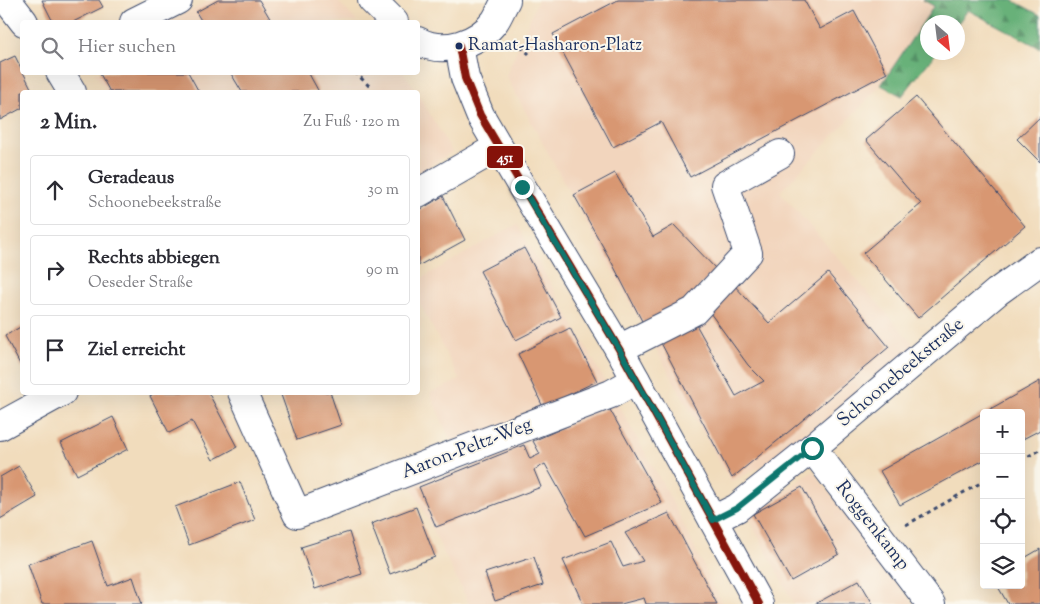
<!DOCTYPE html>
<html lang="de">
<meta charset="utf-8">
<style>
body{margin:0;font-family:"Sorts Mill Goudy",serif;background:#f2f2f3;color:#2b2b33}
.controls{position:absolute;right:15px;bottom:15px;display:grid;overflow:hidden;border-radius:5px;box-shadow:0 5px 20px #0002}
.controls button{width:45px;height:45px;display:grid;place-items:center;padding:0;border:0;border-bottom:1px solid #e1e1e2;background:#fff;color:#2b2b33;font:25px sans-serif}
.compass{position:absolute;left:920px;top:15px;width:45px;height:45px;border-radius:50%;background:#fff;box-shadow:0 5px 20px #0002;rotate:152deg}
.stop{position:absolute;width:15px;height:15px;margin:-11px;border:4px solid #0f766e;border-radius:50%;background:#fff}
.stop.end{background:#0f766e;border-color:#fff;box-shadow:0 1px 5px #0008}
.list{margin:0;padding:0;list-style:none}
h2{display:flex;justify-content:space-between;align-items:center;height:65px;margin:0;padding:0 20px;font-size:21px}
h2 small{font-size:16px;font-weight:400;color:#7c7c81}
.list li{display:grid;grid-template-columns:32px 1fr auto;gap:15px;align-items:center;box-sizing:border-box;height:70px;margin:0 10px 10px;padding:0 10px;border:1px solid #e1e1e2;border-radius:5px}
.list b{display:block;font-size:19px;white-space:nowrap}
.list p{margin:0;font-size:16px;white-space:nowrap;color:#7c7c81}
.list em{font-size:16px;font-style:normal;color:#7c7c81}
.icon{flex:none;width:28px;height:28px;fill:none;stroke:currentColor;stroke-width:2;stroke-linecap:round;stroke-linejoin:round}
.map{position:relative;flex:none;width:1040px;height:604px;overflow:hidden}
.search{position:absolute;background:#fff;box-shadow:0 5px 20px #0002;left:20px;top:20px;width:400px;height:55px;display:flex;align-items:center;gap:12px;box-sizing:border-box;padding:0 18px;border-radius:5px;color:#7c7c81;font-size:19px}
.panel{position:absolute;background:#fff;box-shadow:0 5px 20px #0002;left:20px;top:90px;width:400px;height:305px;border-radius:5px}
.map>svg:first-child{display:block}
.built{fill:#f2d5bd}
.forest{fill:url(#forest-firs);stroke:#42706c}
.building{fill:#d89772}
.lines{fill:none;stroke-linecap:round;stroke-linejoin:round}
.minor-casing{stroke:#3b496c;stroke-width:30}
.path{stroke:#3b496c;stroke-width:3;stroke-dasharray:4 4;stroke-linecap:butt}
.minor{stroke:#fff;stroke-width:28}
.bus-1-casing{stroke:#fbf7ec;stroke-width:11}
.bus-1{stroke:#851209;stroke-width:8}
.route{stroke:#0f766e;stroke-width:6}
.bus-dot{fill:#1b2f5e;stroke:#fbf7ec;stroke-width:2}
.labels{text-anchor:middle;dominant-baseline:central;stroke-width:4;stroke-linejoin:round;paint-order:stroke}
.bus-label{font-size:18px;fill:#1b2f5e;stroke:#fbf7ec;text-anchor:start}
.street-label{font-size:19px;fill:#1b2f5e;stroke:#fbf7ec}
.line-badge{stroke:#fbf7ec;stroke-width:2}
.badge-label{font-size:14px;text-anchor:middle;font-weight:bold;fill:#fff}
</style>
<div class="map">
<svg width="1040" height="604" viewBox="0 0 1040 604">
<defs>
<pattern id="forest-firs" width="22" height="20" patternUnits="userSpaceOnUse" patternTransform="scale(1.25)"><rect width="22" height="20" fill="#68b179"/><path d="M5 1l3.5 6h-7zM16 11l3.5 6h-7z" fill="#559066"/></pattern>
</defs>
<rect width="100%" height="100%" fill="#fbf7ec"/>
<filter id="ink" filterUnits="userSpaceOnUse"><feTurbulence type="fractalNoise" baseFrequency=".02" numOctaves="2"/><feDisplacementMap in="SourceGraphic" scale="10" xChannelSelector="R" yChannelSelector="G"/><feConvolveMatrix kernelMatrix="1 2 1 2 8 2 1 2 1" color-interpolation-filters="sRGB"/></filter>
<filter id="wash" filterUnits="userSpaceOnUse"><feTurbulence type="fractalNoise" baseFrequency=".0096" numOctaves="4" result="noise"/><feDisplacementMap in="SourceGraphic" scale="20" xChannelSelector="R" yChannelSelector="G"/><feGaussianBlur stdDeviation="1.12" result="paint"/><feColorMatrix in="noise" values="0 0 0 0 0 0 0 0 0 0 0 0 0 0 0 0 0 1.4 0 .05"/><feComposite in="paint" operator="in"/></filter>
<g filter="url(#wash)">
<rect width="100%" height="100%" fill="#f1dcbc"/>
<g class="built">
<polygon points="210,0 337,0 357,22 169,22"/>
<polygon points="538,0 923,0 934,6 881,85 780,192 917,348 796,448 731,482 642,325 506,76"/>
<polygon points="95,73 404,73 417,92 106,92"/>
<polygon points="418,94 452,152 418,173"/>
<polygon points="517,224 670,497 722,604 469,604 403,469 454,449 430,393 460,380 418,300 418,280"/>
<polygon points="813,471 913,604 794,604 748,517"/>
</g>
<polygon class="forest" points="923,0 1012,0 1040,15 1040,48 968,10 958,23 958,22 928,22 928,52 936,53 902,96 881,85 934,6"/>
<g id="blocks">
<g class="building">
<polygon points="42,0 99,0 103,7 73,22 53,22"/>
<polygon points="218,0 259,0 272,22 202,22 196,12"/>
<polygon points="618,0 804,0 820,29 854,11 887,73 690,177 661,122 613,147 553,34"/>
<polygon points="15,56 33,92 22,92 22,108 0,120 0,63"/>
<polygon points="99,72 188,72 199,92 110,92"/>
<polygon points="230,72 308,72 319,92 242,92"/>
<polygon points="916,97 1025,226 918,318 863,253 921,204 866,140"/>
<polygon points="1040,117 1040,162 1017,139"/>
<polygon points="615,173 653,237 674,225 716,269 683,305 643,323 611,261 574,195"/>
<polygon points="443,196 465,240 418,266 418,211"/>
<polygon points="524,248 561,317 516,340 480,271"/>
<polygon points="828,273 889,347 792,429 732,478 659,339 694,321 736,396 764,381 748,365 705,306 733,284 769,323"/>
<polygon points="22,326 22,368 5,336"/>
<polygon points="570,328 597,381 543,407 518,354"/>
<polygon points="1040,381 1040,430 1021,440 1021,413 984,413 984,460 900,505 880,471"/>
<polygon points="156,392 208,392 237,447 213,460 192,421 169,433 150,396"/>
<polygon points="280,392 330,392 341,425 297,440"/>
<polygon points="609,408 662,503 585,536 545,464 534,470 541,487 436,527 419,487 524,445 530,459 540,454 533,441"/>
<polygon points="113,417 128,449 77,475 61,443"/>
<polygon points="19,466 37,497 0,519 0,477"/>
<polygon points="240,482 255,520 189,545 175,507"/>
<polygon points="802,487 839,554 791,581 753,514"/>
<polygon points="416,507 435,557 390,574 371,524"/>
<polygon points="669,513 717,604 646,604 644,598 621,604 583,604 563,560 611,542 623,567 643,561 625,533"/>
<polygon points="349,532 362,574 315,589 301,547"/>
<polygon points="92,541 108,586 133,577 142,604 42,604 28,564"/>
<polygon points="1040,549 1040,603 1038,604 1008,604 997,585 1021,585 1021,560"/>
<polygon points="534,557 543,585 495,601 485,573"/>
<polygon points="859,580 873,604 815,604"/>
</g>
</g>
</g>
<g filter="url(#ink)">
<use href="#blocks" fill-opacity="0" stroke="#3b496c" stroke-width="1"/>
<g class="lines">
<g class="minor-casing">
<g id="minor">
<polyline points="7,0 24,22"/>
<polyline points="372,0 394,22"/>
<polyline points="134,22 178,0"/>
<path d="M418,41C443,55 478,44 495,21C499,15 502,7 506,0"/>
<polyline points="459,46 465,78 480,115 522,187 619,349 759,604"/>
<polyline points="60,72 72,92"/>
<polyline points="418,193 498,147"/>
<polyline points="619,349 694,311 748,253 725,185 780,154"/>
<polyline points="242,392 297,514 611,394 636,380"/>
<polyline points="0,426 62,392"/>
<polyline points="812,448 931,604"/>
<polyline points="713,520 737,508 812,448 997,292 1040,261"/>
</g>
</g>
<g class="path">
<polyline points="515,41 529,54"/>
<polyline points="355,72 370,87"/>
<polyline points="1021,460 1040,450"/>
<polyline points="906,525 984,481"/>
</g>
<use href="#minor" class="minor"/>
<g class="bus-1-casing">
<polyline id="bus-1" points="459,46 465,78 480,115 619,349 759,604"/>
</g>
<use href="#bus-1" class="bus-1"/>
</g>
</g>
<g class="lines" filter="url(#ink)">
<polyline class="route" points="522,187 619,349 713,520 737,508 812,448"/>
</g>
<circle class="bus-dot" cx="459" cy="46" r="4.5"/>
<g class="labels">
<g class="bus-label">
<text x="468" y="46">Ramat-Hasharon-Platz</text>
</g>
<g class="street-label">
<text transform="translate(901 373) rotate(-40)">Schoonebeekstraße</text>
<text transform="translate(467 449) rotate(-21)">Aaron-Peltz-Weg</text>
<text transform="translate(872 526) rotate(52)">Roggenkamp</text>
</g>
</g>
<rect class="line-badge" x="486" y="145" width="38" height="24" rx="5" fill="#851209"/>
<g class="badge-label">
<text x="505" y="162">451</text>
</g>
</svg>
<div class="controls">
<button>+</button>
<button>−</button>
<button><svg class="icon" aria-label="locate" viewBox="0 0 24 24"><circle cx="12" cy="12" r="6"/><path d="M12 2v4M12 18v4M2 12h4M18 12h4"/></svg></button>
<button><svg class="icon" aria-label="layers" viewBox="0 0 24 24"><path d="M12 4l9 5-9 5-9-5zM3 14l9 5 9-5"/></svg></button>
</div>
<svg class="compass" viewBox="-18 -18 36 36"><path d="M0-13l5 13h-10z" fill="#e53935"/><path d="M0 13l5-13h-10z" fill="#7c7c81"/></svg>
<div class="stop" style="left:812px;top:448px"></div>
<div class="stop end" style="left:522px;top:187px"></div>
<div class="search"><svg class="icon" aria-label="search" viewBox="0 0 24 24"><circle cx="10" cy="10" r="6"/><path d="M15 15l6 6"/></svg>Hier suchen</div>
<section class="panel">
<h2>2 Min.<small>Zu Fuß · 120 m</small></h2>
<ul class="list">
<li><svg class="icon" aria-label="ahead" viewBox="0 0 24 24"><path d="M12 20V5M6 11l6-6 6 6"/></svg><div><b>Geradeaus</b><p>Schoonebeekstraße</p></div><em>30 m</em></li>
<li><svg class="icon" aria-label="right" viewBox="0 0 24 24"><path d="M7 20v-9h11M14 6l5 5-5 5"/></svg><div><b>Rechts abbiegen</b><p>Oeseder Straße</p></div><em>90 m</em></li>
<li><svg class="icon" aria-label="arrive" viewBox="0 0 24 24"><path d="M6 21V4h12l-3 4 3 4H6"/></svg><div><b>Ziel erreicht</b></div></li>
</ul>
</section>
</div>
